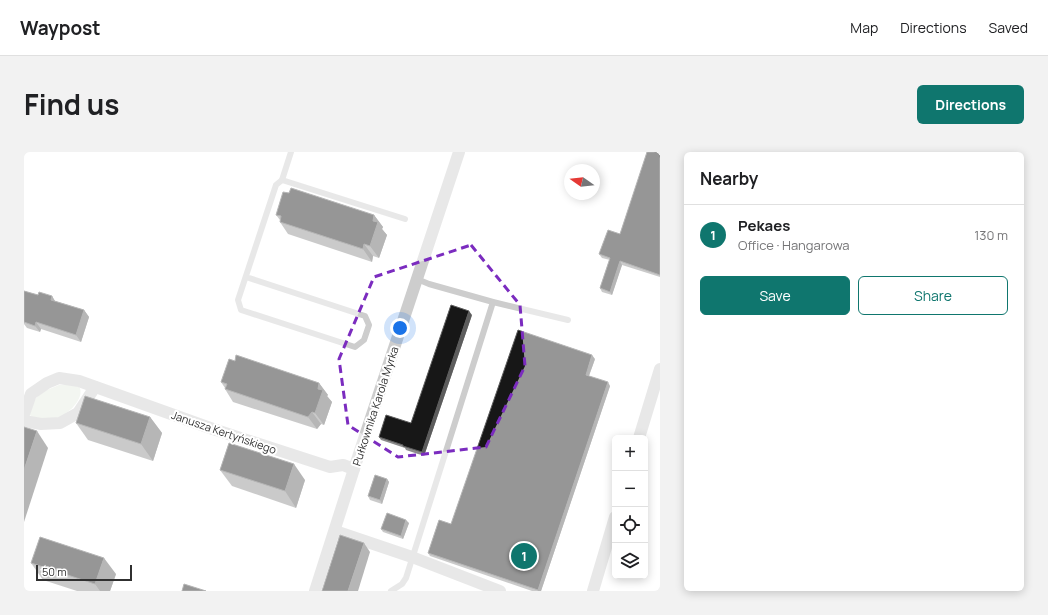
<!DOCTYPE html>
<meta charset="utf-8">
<style>
body{margin:0;font-family:Manrope,sans-serif;background:#f2f2f2;color:#202124}
.controls{position:absolute;right:12px;bottom:12px;display:grid;overflow:hidden;border-radius:6px;box-shadow:0 2px 10px #0003}
.controls button{width:36px;height:36px;display:grid;place-items:center;padding:0;border:0;border-bottom:1px solid #e0e0e0;background:#fff;color:#202124;font:20px sans-serif}
.compass{position:absolute;left:540px;top:12px;width:36px;height:36px;border-radius:50%;background:#fff;box-shadow:0 2px 10px #0003;rotate:284deg}
.scale{position:absolute;left:12px;bottom:10px;width:96px;box-sizing:border-box;padding-left:4px;border:2px solid #303030;border-top:0;font-size:11px;line-height:14px;white-space:nowrap;color:#303030;-webkit-text-stroke:3px #fff;paint-order:stroke}
.you{position:absolute;left:376px;top:176px;width:14px;height:14px;margin:-10px;border:3px solid #fff;border-radius:50%;background:#1a73e8;box-shadow:0 0 0 6px #1a73e833}
.badge{display:grid;place-items:center;width:26px;height:26px;border-radius:50%;background:#0f766e;color:#fff;font-size:13px;font-weight:700}
.pin{position:absolute;translate:-50% -50%;border:2px solid #fff;box-shadow:0 1px 4px #0006}
.list{margin:0;padding:0;list-style:none}
h2{display:flex;justify-content:space-between;align-items:center;height:52px;margin:0;padding:0 16px;font-size:17px}
h2 small{font-size:13px;font-weight:400;color:#757577}
.list li{display:grid;grid-template-columns:26px 1fr auto;gap:12px;align-items:center;box-sizing:border-box;height:60px;padding:0 16px;border-top:1px solid #e0e0e0}
.list b{display:block;font-size:15px;white-space:nowrap}
.list p{margin:0;font-size:13px;white-space:nowrap;color:#757577}
.list em{font-size:13px;font-style:normal;color:#757577}
.actions{display:flex;gap:8px;padding:12px 16px}
.actions a{flex:1;padding:9px 0;border:1px solid #0f766e;border-radius:6px;text-align:center;font-size:14px;color:#0f766e}
.actions .main{background:#0f766e;color:#fff}
.icon{flex:none;width:22px;height:22px;fill:none;stroke:currentColor;stroke-width:2;stroke-linecap:round;stroke-linejoin:round}
.map{position:relative;flex:none;width:636px;height:439px;overflow:hidden;border-radius:6px}
header{display:flex;align-items:center;gap:24px;box-sizing:border-box;height:56px;padding:0 20px;background:#fff;border-bottom:1px solid #e0e0e0}
header strong{font-size:19px}
nav{display:flex;gap:22px;margin-inline-start:auto;font-size:14px}
.intro{display:flex;align-items:center;justify-content:space-between;box-sizing:border-box;height:96px;padding:0 24px}
h1{margin:0;font-size:28px}
.button{padding:10px 18px;border-radius:6px;background:#0f766e;color:#fff;font-size:14px;font-weight:700}
main{display:flex;gap:24px;padding:0 24px}
aside{flex:1;background:#fff;border-radius:6px;box-shadow:0 2px 10px #0003}
.map>svg:first-child{display:block}
.green{fill:#e4ebdf}
.lines{fill:none;stroke-linecap:round;stroke-linejoin:round}
.lane{stroke:#cdcdcd;stroke-width:6}
.street{stroke:#cdcdcd;stroke-width:12}
.wall{fill:#8b8b8b}
.shaded-wall{fill:#5d5d5d}
.building{fill:#171717;stroke:#5d5d5d}
.marked{fill:none;stroke:#7b2cbf;stroke-width:3;stroke-dasharray:8 5;stroke-linejoin:round}
.labels{text-anchor:middle;dominant-baseline:central;stroke-width:4;stroke-linejoin:round;paint-order:stroke}
.street-label{font-size:11px;fill:#303030;stroke:#fff}
</style>
<header>
<strong>Waypost</strong>
<nav><a>Map</a><a>Directions</a><a>Saved</a></nav>
</header>
<div class="intro"><h1>Find us</h1><a class="button">Directions</a></div>
<main>
<div class="map">
<svg width="636" height="439" viewBox="0 0 636 439">
<rect width="100%" height="100%" fill="#fff"/>
<path class="green" d="M50,232L56,236C60,249 41,265 29,267C23,268 16,267 9,266L6,263V254L14,244L23,238L35,233Z"/>
<g class="lines">
<g class="lane">
<polyline points="258,28 267,0"/>
<polyline points="222,125 341,164 345,173 340,188 331,195 217,158 214,148 252,33 258,28 381,67"/>
<polyline points="393,127 405,132 469,150 544,168"/>
<polyline points="367,439 378,432 382,426 469,150"/>
</g>
<g class="street">
<polyline points="0,262 7,242 23,231 35,226 55,229 189,277 306,315 319,313 330,317"/>
<polyline points="0,269 17,272 36,271 54,261 71,235"/>
<polyline points="615,286 636,217"/>
<polyline points="311,379 388,405 476,439"/>
<polyline points="291,439 330,317 435,0"/>
<polyline points="569,439 591,365"/>
</g>
</g>
<g class="wall">
<polygon points="636,0 636,125 598,113 588,143 578,140 576,136 586,108 578,106 575,102 596,82"/>
<polygon points="265,41 350,63 359,75 358,77 363,83 355,106 349,104 348,110 264,82 256,70 256,68 252,63"/>
<polygon points="0,139 14,143 28,144 31,149 60,158 65,165 57,190 17,177 16,180 3,176 0,172"/>
<polygon points="448,163 400,304 382,298 381,296 357,288 355,285 387,271"/>
<polygon points="571,207 565,224 586,234 517,439 508,439 406,404 404,401 427,372"/>
<polygon points="197,230 295,231 304,243 303,244 308,250 300,273 297,272 293,277 209,250 201,237 201,236"/>
<polygon points="126,265 138,281 129,309 64,288 52,271"/>
<polygon points="196,318 281,328 272,356 208,334"/>
<polygon points="363,327 365,330 358,352 346,348 344,344"/>
<polygon points="385,371 379,387 359,380 357,377"/>
<polygon points="7,411 92,422 86,439 53,439 19,428"/>
</g>
<g class="shaded-wall">
<polygon points="350,63 359,75 358,77 363,83 355,106 346,94 349,69"/>
<polygon points="340,92 349,104 348,110 339,97"/>
<polygon points="596,109 598,113 588,143 586,140"/>
<polygon points="28,144 32,151 27,148"/>
<polygon points="60,158 65,165 57,190 52,183"/>
<polygon points="445,159 448,163 400,304 398,300"/>
<polygon points="12,170 17,177 16,180 11,174"/>
<polygon points="568,203 571,207 564,226 562,223"/>
<polygon points="584,230 586,234 517,439 514,439 514,438"/>
<polygon points="295,231 304,243 303,244 308,250 300,273 291,261 294,237"/>
<polygon points="288,260 297,272 293,277 284,265"/>
<polygon points="126,265 138,281 129,309 117,292"/>
<polygon points="13,279 24,296 0,370 0,318"/>
<polygon points="270,312 281,328 272,356 261,339"/>
<polygon points="363,327 365,330 358,352 356,348"/>
<polygon points="382,368 385,371 379,387 377,384"/>
<polygon points="340,391 346,400 334,439 324,439"/>
<polygon points="80,406 92,422 86,439 76,439 71,432"/>
</g>
<g class="building">
<polygon points="623,0 636,0 636,123 596,109 586,140 576,136 586,106 575,102 584,78 596,82"/>
<polygon points="267,36 350,63 349,69 354,70 346,94 340,92 339,97 256,70 257,64 252,63 259,40 265,41"/>
<polygon points="0,139 14,143 15,140 28,144 27,148 60,158 52,183 12,170 11,174 0,170"/>
<polygon points="427,153 445,159 398,300 379,294 379,293 355,285 362,263 387,271"/>
<polygon points="494,178 568,203 562,223 584,230 514,438 404,401 415,368 427,372"/>
<polygon points="212,203 295,231 294,237 299,238 291,261 288,260 284,265 201,237 203,232 197,230 205,207 211,209"/>
<polygon points="61,244 126,265 117,292 52,271"/>
<polygon points="0,275 13,279 0,318"/>
<polygon points="205,291 270,312 261,339 196,318"/>
<polygon points="351,323 363,327 356,348 344,344"/>
<polygon points="363,361 382,368 377,384 357,377"/>
<polygon points="316,383 340,391 324,439 298,439"/>
<polygon points="16,385 80,406 71,432 7,411"/>
<polygon points="160,432 182,439 158,439"/>
</g>
<path d="M0 0H636V439H0ZM447,93L496,153L501,214L462,295L374,305L324,273L315,207L350,125Z" fill="#fff" fill-opacity=".55" fill-rule="evenodd"/>
<path class="marked" d="M447,93L496,153L501,214L462,295L374,305L324,273L315,207L350,125Z"/>
<g class="labels">
<g class="street-label">
<text transform="translate(351 254) rotate(-72)">Pułkownika Karola Myrka</text>
<text transform="translate(200 280) rotate(19)">Janusza Kertyńskiego</text>
</g>
</g>
</svg>
<div class="controls">
<button>+</button>
<button>−</button>
<button><svg class="icon" aria-label="locate" viewBox="0 0 24 24"><circle cx="12" cy="12" r="6"/><path d="M12 2v4M12 18v4M2 12h4M18 12h4"/></svg></button>
<button><svg class="icon" aria-label="layers" viewBox="0 0 24 24"><path d="M12 4l9 5-9 5-9-5zM3 14l9 5 9-5"/></svg></button>
</div>
<svg class="compass" viewBox="-18 -18 36 36"><path d="M0-13l5 13h-10z" fill="#e53935"/><path d="M0 13l5-13h-10z" fill="#757577"/></svg>
<div class="scale">50 m</div>
<div class="you"></div>
<div class="pin badge" style="left:500px;top:404px">1</div>
</div>
<aside>
<h2>Nearby<small></small></h2>
<ul class="list">
<li><span class="badge">1</span><div><b>Pekaes</b><p>Office · Hangarowa</p></div><em>130 m</em></li>
</ul>
<div class="actions"><a class="main">Save</a><a>Share</a></div>
</aside>
</main>
